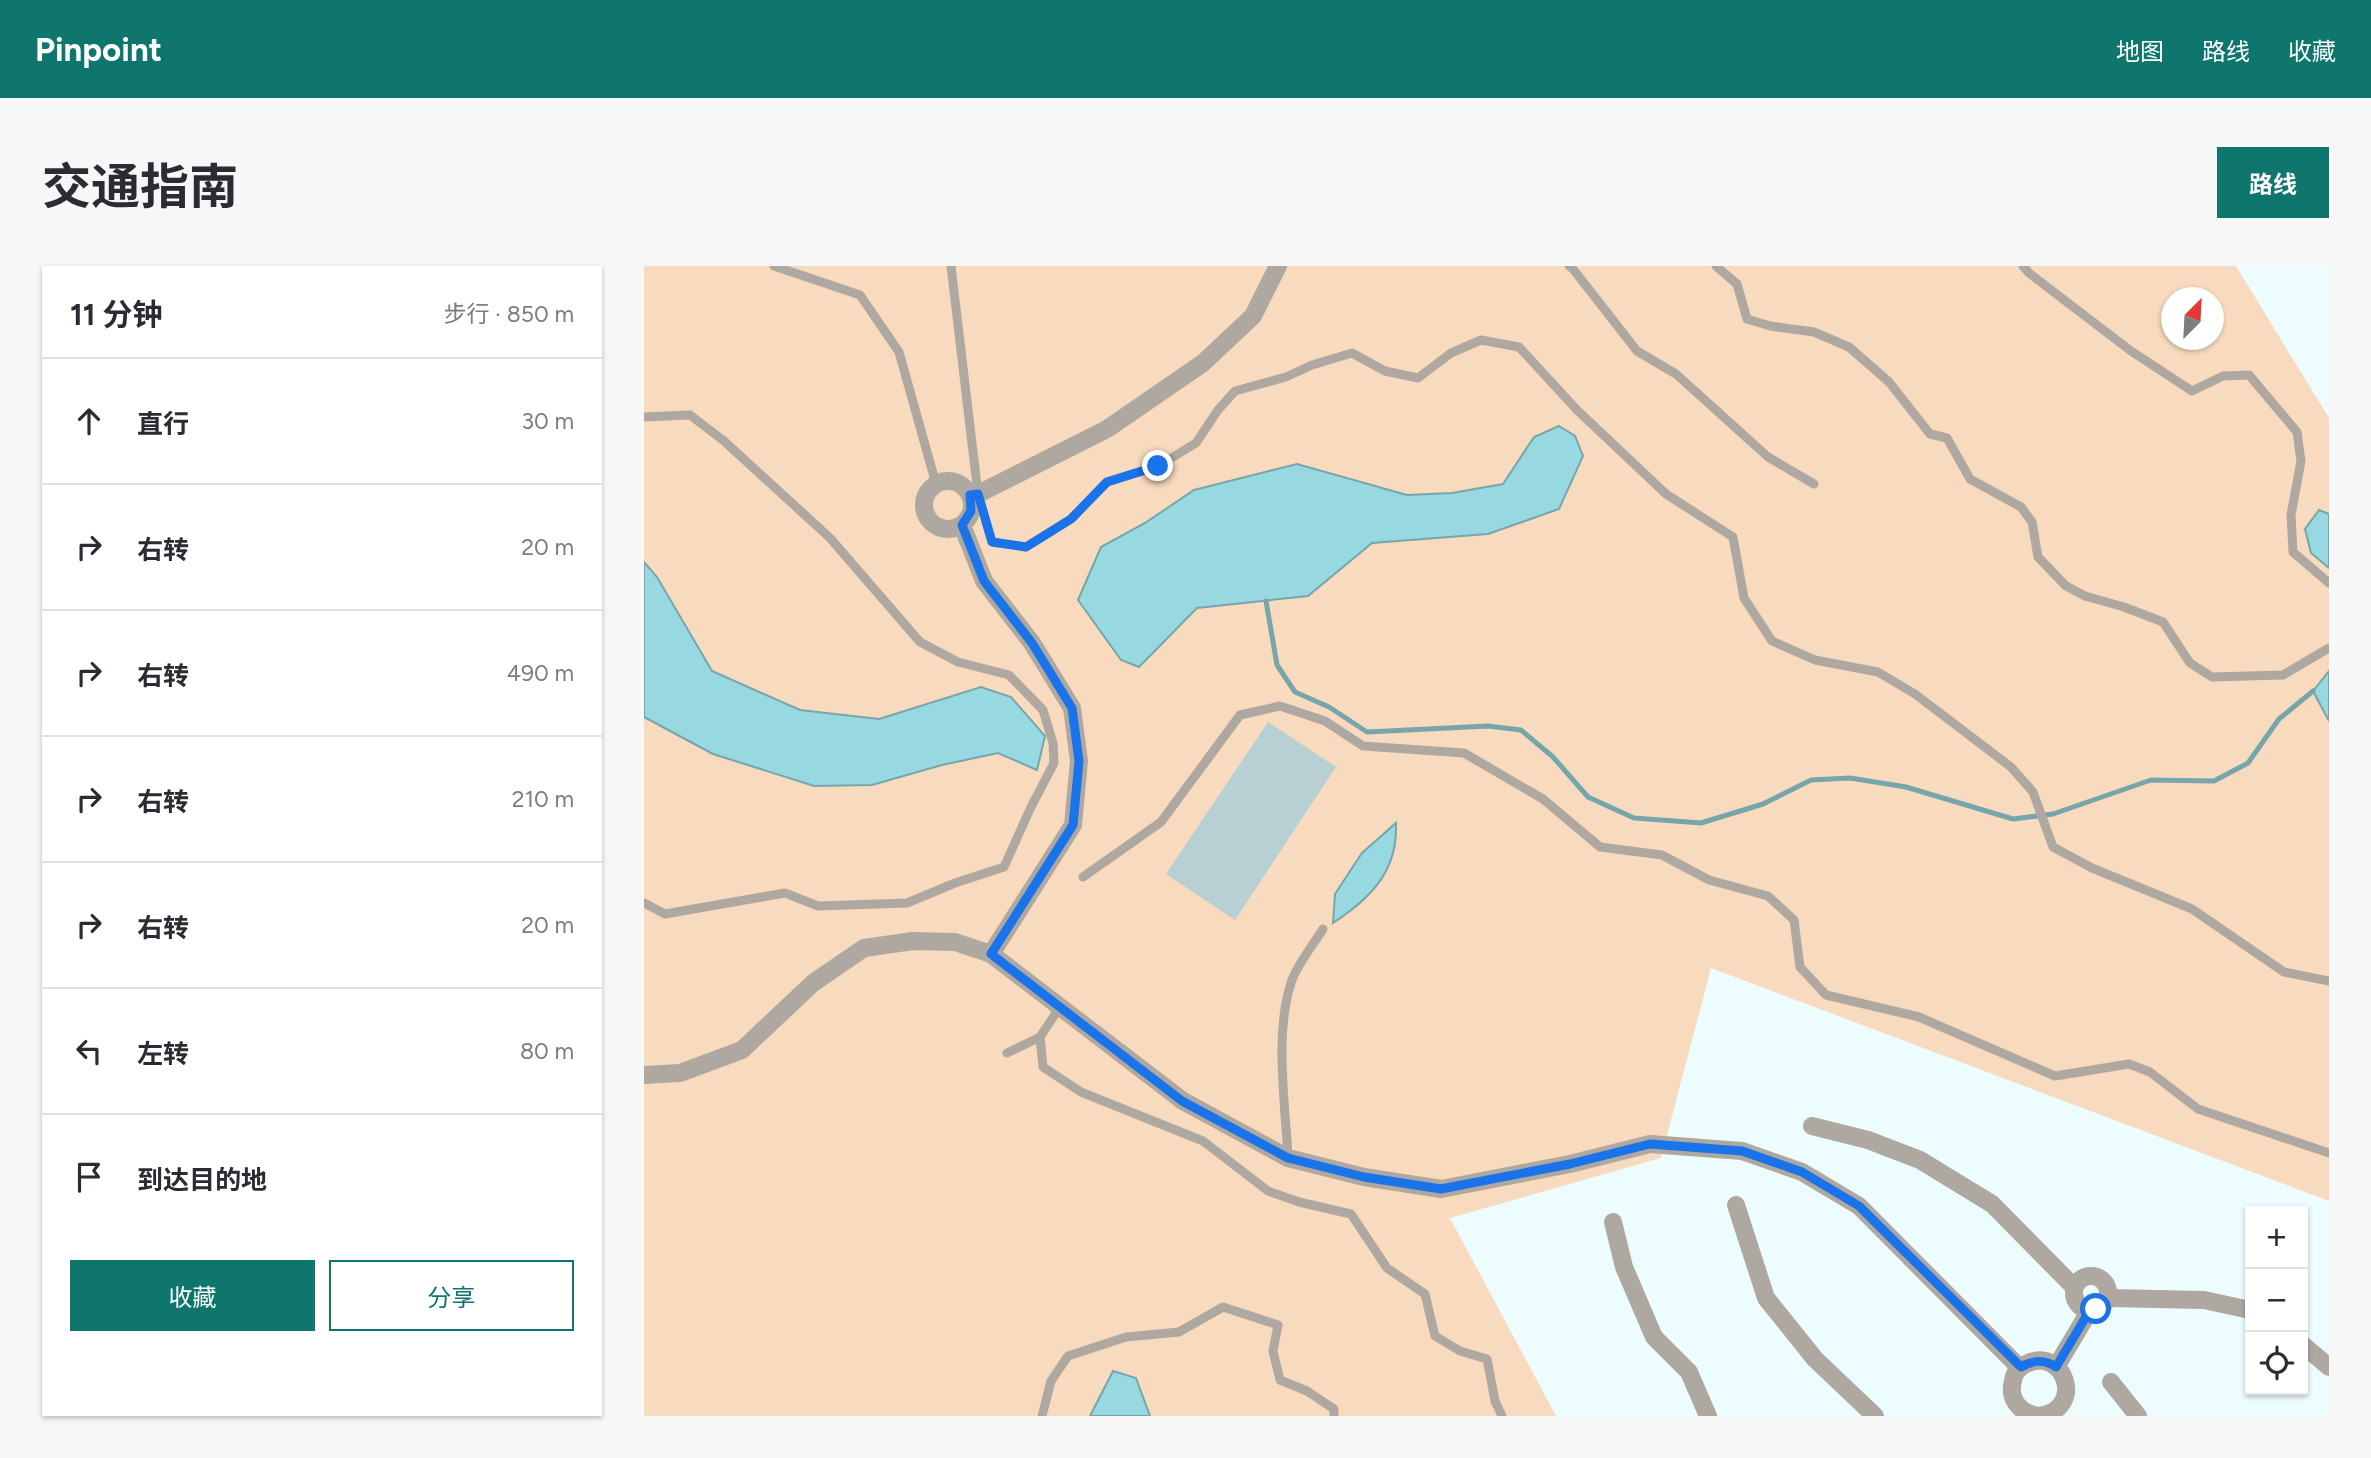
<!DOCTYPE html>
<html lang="zh">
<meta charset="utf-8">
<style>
body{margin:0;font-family:Figtree,"Noto Sans SC",sans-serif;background:#f7f7f7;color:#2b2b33}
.controls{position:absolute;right:21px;bottom:21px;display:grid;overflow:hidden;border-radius:0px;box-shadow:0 2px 5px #0004}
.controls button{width:63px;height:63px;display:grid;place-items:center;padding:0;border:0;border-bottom:2px solid #e1e1e2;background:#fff;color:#2b2b33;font:35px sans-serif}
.compass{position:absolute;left:1517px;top:21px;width:63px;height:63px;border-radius:50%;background:#fff;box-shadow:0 2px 5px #0004;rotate:24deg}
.stop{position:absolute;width:21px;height:21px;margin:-16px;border:5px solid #1a73e8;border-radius:50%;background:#fff}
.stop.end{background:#1a73e8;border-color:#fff;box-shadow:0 2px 7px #0008}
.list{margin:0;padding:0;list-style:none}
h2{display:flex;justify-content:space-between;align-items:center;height:91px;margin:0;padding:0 28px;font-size:30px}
h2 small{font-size:23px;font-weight:400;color:#7c7c81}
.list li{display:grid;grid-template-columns:46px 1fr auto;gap:21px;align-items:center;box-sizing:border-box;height:126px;padding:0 28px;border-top:2px solid #e1e1e2}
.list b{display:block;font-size:26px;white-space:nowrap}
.list em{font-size:23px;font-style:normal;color:#7c7c81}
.actions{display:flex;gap:14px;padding:21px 28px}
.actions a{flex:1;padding:16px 0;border:2px solid #0f766e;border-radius:0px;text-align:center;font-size:24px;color:#0f766e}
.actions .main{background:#0f766e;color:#fff}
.icon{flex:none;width:38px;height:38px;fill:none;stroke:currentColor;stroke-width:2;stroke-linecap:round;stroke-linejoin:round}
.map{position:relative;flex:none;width:1685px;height:1150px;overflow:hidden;border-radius:0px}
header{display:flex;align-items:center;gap:42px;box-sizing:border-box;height:98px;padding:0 35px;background:#0f766e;color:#fff}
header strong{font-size:33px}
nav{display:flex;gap:38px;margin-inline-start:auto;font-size:24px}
.intro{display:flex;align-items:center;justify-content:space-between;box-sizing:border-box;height:168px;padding:0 42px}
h1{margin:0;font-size:49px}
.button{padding:18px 32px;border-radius:0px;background:#0f766e;color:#fff;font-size:24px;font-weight:700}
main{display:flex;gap:42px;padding:0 42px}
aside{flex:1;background:#fff;border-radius:0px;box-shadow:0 2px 5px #0004}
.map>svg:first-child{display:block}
.green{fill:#f8dbbe;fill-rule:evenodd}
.water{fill:#98d8e0;stroke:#76a6ac;stroke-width:2}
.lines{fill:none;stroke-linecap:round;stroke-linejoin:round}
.stream{stroke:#76a6ac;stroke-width:5}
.building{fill:#b8d0d3}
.lane{stroke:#aea8a1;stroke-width:9}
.street{stroke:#aea8a1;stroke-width:18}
.route{stroke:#1a73e8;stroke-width:9}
</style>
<header>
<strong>Pinpoint</strong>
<nav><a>地图</a><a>路线</a><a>收藏</a></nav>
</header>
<div class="intro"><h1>交通指南</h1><a class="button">路线</a></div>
<main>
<aside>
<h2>11 分钟<small>步行 · 850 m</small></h2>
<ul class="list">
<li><svg class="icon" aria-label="ahead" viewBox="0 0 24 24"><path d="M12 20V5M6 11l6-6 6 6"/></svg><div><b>直行</b></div><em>30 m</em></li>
<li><svg class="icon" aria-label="right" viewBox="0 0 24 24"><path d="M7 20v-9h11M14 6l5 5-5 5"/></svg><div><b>右转</b></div><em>20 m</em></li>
<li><svg class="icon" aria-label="right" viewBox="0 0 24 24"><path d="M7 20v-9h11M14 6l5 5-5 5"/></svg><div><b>右转</b></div><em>490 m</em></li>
<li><svg class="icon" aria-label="right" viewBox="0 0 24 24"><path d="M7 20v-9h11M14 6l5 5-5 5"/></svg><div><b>右转</b></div><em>210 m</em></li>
<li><svg class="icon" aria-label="right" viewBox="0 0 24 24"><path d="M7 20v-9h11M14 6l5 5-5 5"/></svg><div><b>右转</b></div><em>20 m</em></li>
<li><svg class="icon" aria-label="left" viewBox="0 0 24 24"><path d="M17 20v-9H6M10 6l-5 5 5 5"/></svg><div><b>左转</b></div><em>80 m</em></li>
<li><svg class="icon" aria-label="arrive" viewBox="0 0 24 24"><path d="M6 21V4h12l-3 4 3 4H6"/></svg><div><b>到达目的地</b></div></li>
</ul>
<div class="actions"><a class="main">收藏</a><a>分享</a></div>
</aside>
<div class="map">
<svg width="1685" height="1150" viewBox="0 0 1685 1150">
<rect width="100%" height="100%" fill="#edfcfe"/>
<path class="green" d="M0,0H1592L1685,152V935L1067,702L1017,892L806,952L912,1150H0ZM1528,32H1570V74H1528Z"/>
<g class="water">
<polygon points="915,160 931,170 939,190 915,243 844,268 728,277 664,330 553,342 495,401 477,394 434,334 457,281 501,257 550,224 653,198 763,229 808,227 859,218 890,171"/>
<polygon points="1675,244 1685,248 1685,302 1667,287 1661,263"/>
<polygon points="0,296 13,311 68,405 156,444 235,453 337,421 367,431 401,470 393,504 354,487 298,499 228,519 170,520 69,488 0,451"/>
<polygon points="1685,405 1685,455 1669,425"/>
<path d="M752,557C754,605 727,632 689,657L691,628L718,587Z"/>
<polygon points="469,1105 492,1112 506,1150 446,1150"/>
</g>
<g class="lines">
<polyline class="stream" points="622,335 633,399 651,426 685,441 723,466 844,460 877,464 909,491 944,531 990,552 1057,557 1119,538 1167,514 1206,512 1262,521 1369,553 1409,548 1507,514 1570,515 1604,497 1635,453 1669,425"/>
</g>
<polygon class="building" points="624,456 692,501 591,654 522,608"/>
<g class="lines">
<g class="lane">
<polyline points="130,0 216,29 255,86 292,218"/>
<polyline points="307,0 334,228 348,276 382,281 427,253 463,216 514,200 552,177 574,144 591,125 642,111 668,99 708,87 741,105 774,112 807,87 837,74 875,81 933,144 1022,228 1089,271 1100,332 1128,375 1171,394 1234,406 1271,428 1367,501 1389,526 1409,581 1448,602 1548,643 1640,706 1685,715"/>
<polyline points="925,0 929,3 993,85 1032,108 1124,191 1170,218"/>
<polyline points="1072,0 1093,18 1103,53 1126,60 1170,66 1205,81 1245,116 1286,168 1303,172 1326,213 1377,241 1388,256 1394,291 1422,320 1441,330 1480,341 1519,356 1546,397 1568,411 1639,409 1685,382"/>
<polyline points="1379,0 1385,7 1487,85 1548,125 1579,110 1605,109 1653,166 1657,195 1647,249 1649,286 1685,317"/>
<polyline points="0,151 46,149 80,175 186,272 276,376 314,396 365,409 399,444 409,477 410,497 387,541 360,601 311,617 263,637 174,640 141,627 21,648 0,637"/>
<polyline points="439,611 517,556 596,449 636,440 681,455 719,480 820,487 899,533 956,581 1018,589 1065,614 1124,630 1150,654 1156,701 1182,729 1275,751 1411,810 1485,798 1506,806 1554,843 1685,887"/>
<polyline points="396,771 399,801 437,826 559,875 624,925 655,936 707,948 743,1002 781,1028 791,1070 816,1085 843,1093 851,1135 858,1150"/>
<polyline points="363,787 396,771 416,741"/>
<path d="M644,890C641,836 630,765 648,714C655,696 669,679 679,663"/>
<polyline points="398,1150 407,1115 424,1090 482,1071 535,1066 579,1041 634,1059 629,1085 636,1114 663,1125 690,1143 690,1150"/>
</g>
<g class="street">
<circle cx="304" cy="239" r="24"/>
<polyline points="326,229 334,228 463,163 559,97 609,50 634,0"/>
<polyline points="318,259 340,315 388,377 428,442 435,495 429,559 347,688"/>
<polyline points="0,809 36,807 98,784 169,717 220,682 269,675 311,676 347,688 539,835 644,892 720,911 797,923 926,898 1006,878 1098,885 1158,906 1215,940 1376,1102"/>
<polyline points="1168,860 1224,874 1276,894 1348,938 1430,1021"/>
<polyline points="1092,939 1122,1032 1171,1093 1231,1150"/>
<polyline points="969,956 980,1001 1010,1071 1045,1106 1064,1150"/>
<circle cx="1447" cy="1027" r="17"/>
<polyline points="1464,1032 1560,1034 1606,1044"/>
<polyline points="1659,1079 1685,1101"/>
<polyline points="1412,1101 1446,1044"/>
<polyline points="1467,1116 1494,1150"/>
<path d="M1394,1150C1376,1147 1364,1133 1369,1115C1370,1107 1375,1101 1382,1098C1420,1079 1443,1143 1395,1150"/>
</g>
</g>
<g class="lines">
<path class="route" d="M514,200L463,216L427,253L382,281L348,276L334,228L326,229L327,245L318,259L340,315L388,377L428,442L435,495L429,559L347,688L538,835L644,892L720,911L797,923L926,898L1006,878L1098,885L1158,906L1215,940L1377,1101C1389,1094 1400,1093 1412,1101L1446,1044L1452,1043"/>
</g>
</svg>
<div class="controls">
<button>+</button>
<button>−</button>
<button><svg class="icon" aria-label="locate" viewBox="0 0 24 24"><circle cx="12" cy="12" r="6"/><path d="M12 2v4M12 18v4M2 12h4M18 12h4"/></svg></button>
</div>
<svg class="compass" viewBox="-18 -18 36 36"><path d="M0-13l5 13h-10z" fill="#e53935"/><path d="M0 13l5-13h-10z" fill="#7c7c81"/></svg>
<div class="stop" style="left:1452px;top:1043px"></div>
<div class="stop end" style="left:514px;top:200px"></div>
</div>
</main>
